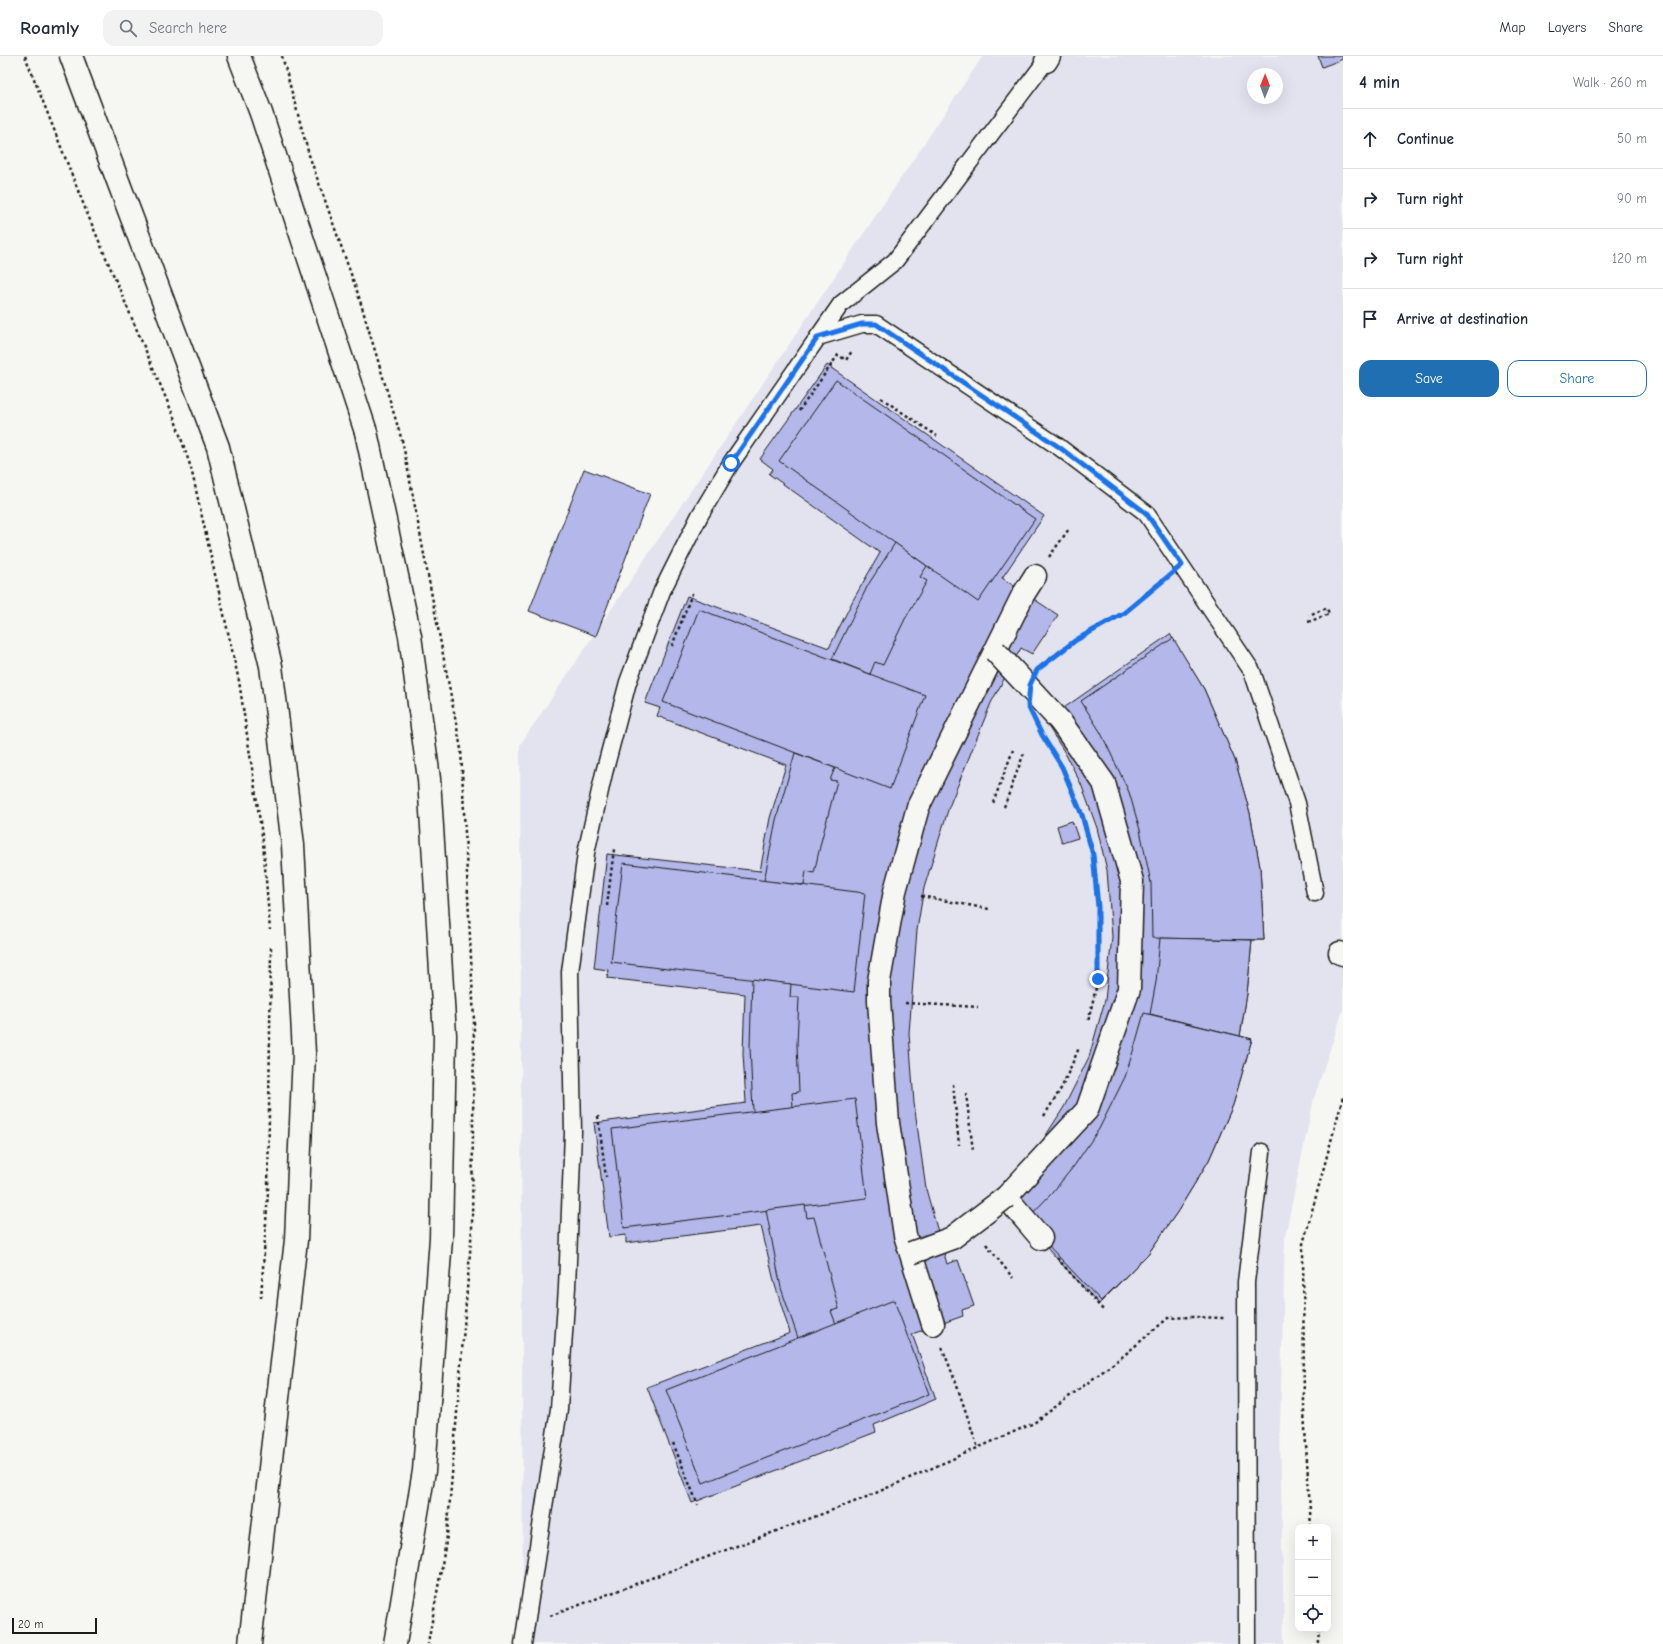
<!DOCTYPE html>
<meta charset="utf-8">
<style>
body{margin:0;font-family:"Comic Neue",sans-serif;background:#f2f2f3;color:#1f2937}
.controls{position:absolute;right:12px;bottom:12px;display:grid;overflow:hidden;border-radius:8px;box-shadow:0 4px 16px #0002}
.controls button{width:36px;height:36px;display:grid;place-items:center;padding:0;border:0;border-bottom:1px solid #e0e1e3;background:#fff;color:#1f2937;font:20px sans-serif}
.compass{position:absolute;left:1247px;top:12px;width:36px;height:36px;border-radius:50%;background:#fff;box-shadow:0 4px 16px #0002;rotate:1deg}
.scale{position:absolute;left:12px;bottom:10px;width:85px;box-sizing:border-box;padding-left:4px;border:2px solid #1c1c1c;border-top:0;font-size:11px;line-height:14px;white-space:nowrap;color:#1c1c1c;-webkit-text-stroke:3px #f6f6f2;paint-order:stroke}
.stop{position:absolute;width:12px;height:12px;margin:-9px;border:3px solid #1a73e8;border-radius:50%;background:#fff}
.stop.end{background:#1a73e8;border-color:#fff;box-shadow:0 1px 4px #0008}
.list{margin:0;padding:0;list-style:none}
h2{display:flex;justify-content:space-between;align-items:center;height:52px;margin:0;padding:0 16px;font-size:17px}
h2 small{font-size:13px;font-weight:400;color:#747a83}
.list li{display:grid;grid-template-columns:26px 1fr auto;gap:12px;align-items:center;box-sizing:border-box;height:60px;padding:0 16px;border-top:1px solid #e0e1e3}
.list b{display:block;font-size:15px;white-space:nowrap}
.list em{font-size:13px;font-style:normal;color:#747a83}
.actions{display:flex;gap:8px;padding:12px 16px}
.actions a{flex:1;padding:9px 0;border:1px solid #1f6fb2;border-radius:12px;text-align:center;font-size:14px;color:#1f6fb2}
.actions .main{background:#1f6fb2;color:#fff}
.icon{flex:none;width:22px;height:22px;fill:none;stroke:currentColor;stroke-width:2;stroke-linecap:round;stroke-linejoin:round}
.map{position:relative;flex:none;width:1343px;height:1588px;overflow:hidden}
header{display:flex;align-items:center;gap:24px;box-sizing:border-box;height:56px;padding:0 20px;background:#fff;border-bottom:1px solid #e0e1e3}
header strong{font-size:19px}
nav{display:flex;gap:22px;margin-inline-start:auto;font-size:14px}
.search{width:280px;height:36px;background:#f2f2f3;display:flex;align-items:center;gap:10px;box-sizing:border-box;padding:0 14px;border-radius:12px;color:#747a83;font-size:15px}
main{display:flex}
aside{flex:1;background:#fff}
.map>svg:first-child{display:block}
.built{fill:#e2e3ef;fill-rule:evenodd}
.building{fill:#b3b7e9;stroke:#1c1c1c}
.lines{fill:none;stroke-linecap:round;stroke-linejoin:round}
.lane-casing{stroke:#1c1c1c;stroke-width:19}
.street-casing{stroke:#1c1c1c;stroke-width:25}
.primary-casing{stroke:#1c1c1c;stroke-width:25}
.path{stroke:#1c1c1c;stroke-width:2.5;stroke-dasharray:3 3;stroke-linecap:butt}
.lane{stroke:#f6f6f2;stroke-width:16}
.street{stroke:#f6f6f2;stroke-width:22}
.primary{stroke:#f6f6f2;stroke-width:22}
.street-bridge-casing{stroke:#1c1c1c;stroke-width:25;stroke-linecap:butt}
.street-bridge{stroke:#f6f6f2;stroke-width:22}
.route{stroke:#1a73e8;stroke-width:5}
</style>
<header>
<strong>Roamly</strong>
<div class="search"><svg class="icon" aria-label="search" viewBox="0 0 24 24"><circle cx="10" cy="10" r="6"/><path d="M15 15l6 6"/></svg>Search here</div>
<nav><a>Map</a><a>Layers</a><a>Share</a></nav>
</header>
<main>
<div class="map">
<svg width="1343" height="1588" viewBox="0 0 1343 1588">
<rect width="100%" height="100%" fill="#f6f6f2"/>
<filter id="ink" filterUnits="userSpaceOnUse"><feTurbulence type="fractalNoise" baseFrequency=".025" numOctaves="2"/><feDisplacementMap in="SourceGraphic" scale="8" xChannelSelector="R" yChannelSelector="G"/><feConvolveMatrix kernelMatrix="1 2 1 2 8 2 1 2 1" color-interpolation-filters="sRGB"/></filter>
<g filter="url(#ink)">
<path class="built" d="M983,0H1343V954L1314,1042L1285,1180L1280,1370L1284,1588H519L523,1567L520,689ZM1253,18H1277V42H1253Z"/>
<g class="building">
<polygon points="1318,0 1343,0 1343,3 1322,11"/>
<polygon points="827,309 1044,460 1002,522 1058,559 1032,598 1021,592 991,647 949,751 924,832 917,874 909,977 914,1047 926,1133 947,1208 958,1204 974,1250 962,1254 963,1260 912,1278 936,1343 874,1369 876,1376 692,1447 647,1331 790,1277 775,1229 761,1170 626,1187 626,1179 609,1181 594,1067 746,1047 743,997 745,938 607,922 608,914 594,912 607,798 760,815 770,762 786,709 657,660 660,652 645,647 687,540 829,592 853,544 880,497 769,418 773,413 760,403"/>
<polygon points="836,324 1035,463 978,546 779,405"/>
<polygon points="584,413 650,438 596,580 529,555"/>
<polygon points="895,487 927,510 920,521 927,525 905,563 883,609 875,606 870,618 832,603 868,529"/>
<polygon points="699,553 925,639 890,733 663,646"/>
<polygon points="1170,578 1204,633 1235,704 1250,757 1260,811 1264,884 1252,884 1247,938 1240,980 1252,983 1233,1049 1209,1104 1178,1155 1148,1198 1099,1248 1007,1149 1034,1098 1064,1051 1089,1001 1105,944 1112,881 1107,814 1097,772 1081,728 1065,697 1046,667 1058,656"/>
<polygon points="1173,582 1204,633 1235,704 1250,757 1260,811 1264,884 1152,882 1151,827 1140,774 1129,736 1101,677 1081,645"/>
<polygon points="795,697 835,712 830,724 837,725 821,786 814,817 806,815 804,829 764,825 776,764"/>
<polygon points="1072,765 1078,782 1062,787 1057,770"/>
<polygon points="623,807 865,837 854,936 611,906"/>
<polygon points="1160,882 1252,884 1247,938 1240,980 1150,958 1156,926"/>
<polygon points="752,923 791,928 790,941 799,941 797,989 799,1036 792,1037 793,1051 753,1056 750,991"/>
<polygon points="1144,957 1252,983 1233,1049 1209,1104 1178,1155 1148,1198 1101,1245 1025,1165 1052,1137 1074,1110 1099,1073 1125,1021 1135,989"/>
<polygon points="855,1043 867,1142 624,1172 612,1073"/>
<polygon points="805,1149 807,1162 814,1161 839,1253 831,1255 836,1268 798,1282 781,1232 766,1154"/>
<polygon points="894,1244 929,1338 703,1427 666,1334"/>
</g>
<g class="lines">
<g class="lane-casing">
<g id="lane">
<polyline points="818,281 862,268 876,268 1059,391 1146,457 1252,615 1297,747 1315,837"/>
<polyline points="523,1588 559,1353 567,1231 573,1076 570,916 586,797 604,717 628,626 662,535 700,459 731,407 841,248 895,205 1046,5"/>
<polyline points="1247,1588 1246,1226 1262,1096"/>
</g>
</g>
<g class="street-casing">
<g id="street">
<polyline points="1046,5 1049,0"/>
<polyline points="1340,897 1343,898"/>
<polyline points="1041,1182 1006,1141 1087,1054 1129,933 1132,825 1104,727 1060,665"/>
<polyline points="933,1268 905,1179 888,1067 879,945 879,925 895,835 918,751 1023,539 1035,520"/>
</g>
</g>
<g class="primary-casing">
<g id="primary">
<polyline points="71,0 218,391 271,610 293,789 304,997 296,1184 250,1588"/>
<polyline points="239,0 261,57 366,376 410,580 429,723 445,979 441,1182 424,1415 395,1588"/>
</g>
</g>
<g class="path">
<polyline points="25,0 87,157 174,361 191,412 239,625 263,786 270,874"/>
<polyline points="282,0 309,99 358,238 403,388 461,693 474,965 472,1172 447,1480 428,1588"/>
<polyline points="881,342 937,380"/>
<polyline points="799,355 838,299 846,304 852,295"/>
<polyline points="1049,501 1069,473"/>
<polyline points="1308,566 1329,558 1327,552 1309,559"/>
<polyline points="672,590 693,535"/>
<polyline points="1043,609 1076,584 1124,557 1164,523"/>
<polyline points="1066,721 1082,759 1093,799 1098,851 1098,923 1088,966"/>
<polyline points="993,747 1013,694"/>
<polyline points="1004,751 1024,697"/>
<polyline points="921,840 989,853"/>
<polyline points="607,850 614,793"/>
<polyline points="905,947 978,951"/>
<polyline points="953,1028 959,1089"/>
<polyline points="966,1037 973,1095"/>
<polyline points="598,1060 606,1121"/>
<polyline points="1044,1060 1062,1031 1079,992"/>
<polyline points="986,1188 1013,1222"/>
<polyline points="1057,1202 1104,1255"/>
<polyline points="261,1242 268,1136 271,891"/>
<polyline points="942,1291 956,1327 978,1392"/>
<polyline points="673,1387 698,1449"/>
<polyline points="1311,1471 1304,1356 1303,1188 1343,1041"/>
<polyline points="550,1560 862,1443 1034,1367 1122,1301 1168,1262 1193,1261 1224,1262"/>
<polyline points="1318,1573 1319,1588"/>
</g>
<use href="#lane" class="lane"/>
<use href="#street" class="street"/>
<use href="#primary" class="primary"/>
<g class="street-bridge-casing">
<g id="street-bridge">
<polyline points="995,595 1060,665"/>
<polyline points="911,1197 952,1182 1006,1141"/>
</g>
</g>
<use href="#street-bridge" class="street-bridge"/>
</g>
</g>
<g class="lines" filter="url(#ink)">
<polyline class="route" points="731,407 818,281 862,268 876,268 1059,391 1146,457 1182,509 1124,557 1076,584 1037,614 1030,629 1028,650 1042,679 1062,711 1082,759 1093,799 1098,851 1098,923"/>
</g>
</svg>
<div class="controls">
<button>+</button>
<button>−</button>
<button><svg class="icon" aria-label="locate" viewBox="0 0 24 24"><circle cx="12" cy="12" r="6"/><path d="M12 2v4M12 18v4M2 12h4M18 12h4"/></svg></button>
</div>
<svg class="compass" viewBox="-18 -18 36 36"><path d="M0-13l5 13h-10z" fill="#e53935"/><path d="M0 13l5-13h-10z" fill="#747a83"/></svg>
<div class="scale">20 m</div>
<div class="stop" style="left:731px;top:407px"></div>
<div class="stop end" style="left:1098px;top:923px"></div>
</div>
<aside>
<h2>4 min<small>Walk · 260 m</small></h2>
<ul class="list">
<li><svg class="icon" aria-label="ahead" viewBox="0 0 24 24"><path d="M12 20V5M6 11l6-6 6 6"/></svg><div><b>Continue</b></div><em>50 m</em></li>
<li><svg class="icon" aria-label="right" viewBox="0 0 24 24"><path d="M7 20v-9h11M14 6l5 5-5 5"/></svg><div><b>Turn right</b></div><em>90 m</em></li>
<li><svg class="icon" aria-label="right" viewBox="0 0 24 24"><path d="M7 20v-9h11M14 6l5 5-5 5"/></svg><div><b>Turn right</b></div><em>120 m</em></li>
<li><svg class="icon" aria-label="arrive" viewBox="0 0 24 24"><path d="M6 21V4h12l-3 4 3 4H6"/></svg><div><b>Arrive at destination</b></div></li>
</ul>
<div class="actions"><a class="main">Save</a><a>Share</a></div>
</aside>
</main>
